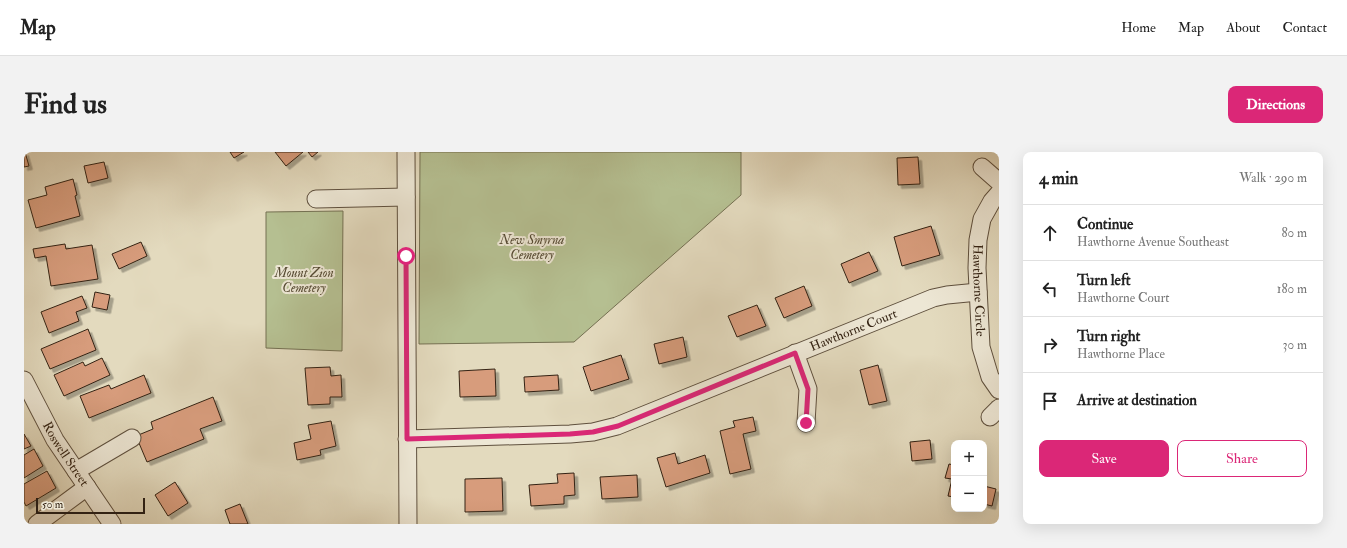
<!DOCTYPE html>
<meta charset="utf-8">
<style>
body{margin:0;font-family:"IM FELL Double Pica",serif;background:#f2f2f2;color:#222}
.controls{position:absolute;right:12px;bottom:12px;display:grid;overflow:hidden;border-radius:8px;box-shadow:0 4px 16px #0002}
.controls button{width:36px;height:36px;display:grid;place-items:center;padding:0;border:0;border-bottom:1px solid #e0e0e0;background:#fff;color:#222;font:20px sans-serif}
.scale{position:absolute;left:12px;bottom:10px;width:109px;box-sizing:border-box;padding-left:4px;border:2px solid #332213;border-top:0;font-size:11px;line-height:14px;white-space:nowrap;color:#332213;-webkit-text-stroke:3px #ede7d5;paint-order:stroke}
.stop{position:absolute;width:12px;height:12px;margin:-9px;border:3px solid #db2777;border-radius:50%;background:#fff}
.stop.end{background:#db2777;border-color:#fff;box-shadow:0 1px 4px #0008}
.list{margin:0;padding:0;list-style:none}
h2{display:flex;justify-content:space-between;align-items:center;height:52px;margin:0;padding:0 16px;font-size:17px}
h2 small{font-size:13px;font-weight:400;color:#767676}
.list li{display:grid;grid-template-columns:26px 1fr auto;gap:12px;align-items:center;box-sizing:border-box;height:56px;padding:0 16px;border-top:1px solid #e0e0e0}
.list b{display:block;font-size:15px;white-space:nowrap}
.list p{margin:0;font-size:13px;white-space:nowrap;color:#767676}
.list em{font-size:13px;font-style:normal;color:#767676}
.actions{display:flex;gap:8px;padding:12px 16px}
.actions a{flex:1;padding:9px 0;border:1px solid #db2777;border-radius:8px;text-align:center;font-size:14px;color:#db2777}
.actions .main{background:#db2777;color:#fff}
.icon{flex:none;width:22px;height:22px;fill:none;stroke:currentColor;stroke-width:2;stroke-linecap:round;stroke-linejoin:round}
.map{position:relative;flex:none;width:975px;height:372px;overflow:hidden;border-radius:8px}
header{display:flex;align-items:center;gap:24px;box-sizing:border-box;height:56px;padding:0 20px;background:#fff;border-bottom:1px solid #e0e0e0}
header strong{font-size:19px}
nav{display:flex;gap:22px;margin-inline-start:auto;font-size:14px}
.intro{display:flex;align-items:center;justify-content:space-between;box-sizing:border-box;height:96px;padding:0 24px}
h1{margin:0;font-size:28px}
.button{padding:10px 18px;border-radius:8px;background:#db2777;color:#fff;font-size:14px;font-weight:700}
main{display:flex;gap:24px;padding:0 24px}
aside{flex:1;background:#fff;border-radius:8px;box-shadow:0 4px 16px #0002}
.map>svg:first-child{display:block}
.green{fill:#b5bf91;stroke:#747052}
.building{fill:#d79c7c;stroke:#332213;filter:url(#shadow)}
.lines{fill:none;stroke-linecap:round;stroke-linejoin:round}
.minor-casing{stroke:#5f503e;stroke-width:19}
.minor{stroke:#ede7d5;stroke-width:17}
.route{stroke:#db2777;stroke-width:5}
.labels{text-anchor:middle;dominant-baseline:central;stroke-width:4;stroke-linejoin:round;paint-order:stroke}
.park-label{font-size:13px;font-style:italic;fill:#544932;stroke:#ede7d5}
.street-label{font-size:13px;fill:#332213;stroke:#ede7d5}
</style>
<header>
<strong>Map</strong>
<nav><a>Home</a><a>Map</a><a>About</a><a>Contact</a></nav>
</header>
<div class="intro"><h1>Find us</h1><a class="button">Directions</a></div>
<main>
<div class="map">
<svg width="975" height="372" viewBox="0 0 975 372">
<defs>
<filter id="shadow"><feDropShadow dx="3.5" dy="3.5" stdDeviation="0" flood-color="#0004"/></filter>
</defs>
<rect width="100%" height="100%" fill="#e3dabe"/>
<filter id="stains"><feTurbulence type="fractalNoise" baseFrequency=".005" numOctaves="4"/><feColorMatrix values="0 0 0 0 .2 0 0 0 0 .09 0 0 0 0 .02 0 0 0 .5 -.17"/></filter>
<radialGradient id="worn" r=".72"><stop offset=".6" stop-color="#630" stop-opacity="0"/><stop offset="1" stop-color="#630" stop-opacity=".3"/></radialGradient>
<g class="green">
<polygon points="396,0 717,0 717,43 550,190 395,192"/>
<polygon points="319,59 318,199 242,196 242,60"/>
</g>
<g class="building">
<polygon points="0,0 1,0 5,14 0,15"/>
<polygon points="206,0 220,0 210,6"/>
<polygon points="251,0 279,0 262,14"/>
<polygon points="284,0 294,0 288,5"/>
<polygon points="894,5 896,32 874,33 873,6"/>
<polygon points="80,10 84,26 64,31 60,14"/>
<polygon points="49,27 53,43 51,44 56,64 12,76 4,48 23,43 21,35"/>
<polygon points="907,74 916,103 878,114 870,85"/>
<polygon points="117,90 123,104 95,117 88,102"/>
<polygon points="41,92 42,97 68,93 74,127 27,134 22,104 11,106 9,97"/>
<polygon points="845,100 854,119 825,131 817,112"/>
<polygon points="780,134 788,154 760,166 751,146"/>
<polygon points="71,140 86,143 83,158 68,155"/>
<polygon points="58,144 63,156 52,160 55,169 25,181 17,160"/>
<polygon points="733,153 742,174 713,185 704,164"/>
<polygon points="64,177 72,198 26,217 17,197"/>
<polygon points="659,185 663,205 635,212 630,192"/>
<polygon points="597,203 605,227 567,239 559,215"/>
<polygon points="78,206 86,223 40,244 30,223 59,210 61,214"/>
<polygon points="854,213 863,249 845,253 836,218"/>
<polygon points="306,215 307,224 317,223 318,245 306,245 306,252 284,253 281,216"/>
<polygon points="471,217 472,244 436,245 435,219"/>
<polygon points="120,223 127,241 65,266 56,244 85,233 87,237"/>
<polygon points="534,223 535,238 501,240 500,225"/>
<polygon points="189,245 198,269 176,277 180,287 123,310 112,284 129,277 127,270"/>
<polygon points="729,265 732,279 719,282 727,317 706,322 696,279 711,275 709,269"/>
<polygon points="307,269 312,294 296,298 297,303 273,308 270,291 287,287 284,273"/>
<polygon points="0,282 7,294 0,297"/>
<polygon points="906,288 908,307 888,309 886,290"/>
<polygon points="10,297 19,314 0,326 0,303"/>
<polygon points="651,301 654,312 681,303 686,321 642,335 633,306"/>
<polygon points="925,312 930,313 930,345 924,344 928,327 921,326"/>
<polygon points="23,319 32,336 2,354 0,350 0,332"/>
<polygon points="550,321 551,343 540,344 540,352 507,354 505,333 534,331 533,322"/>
<polygon points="613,323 614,345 578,347 576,325"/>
<polygon points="478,326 479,359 441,360 441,327"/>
<polygon points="151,330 164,351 144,364 131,343"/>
<polygon points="960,334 972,337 968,354 960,352"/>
<polygon points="216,352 224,372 206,372 201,358"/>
</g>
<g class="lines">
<g class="minor-casing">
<g id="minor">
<polyline points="382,0 384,372"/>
<polyline points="958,15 975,30"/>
<path id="s1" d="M975,41L968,49L958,67L954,88L953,116L957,195L966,225L975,238"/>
<polyline points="292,47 382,45"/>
<polyline points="771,201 784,237 782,271"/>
<path id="s2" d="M0,228L31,288L88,372"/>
<polyline points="966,265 975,256"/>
<path id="s3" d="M383,287L546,282L569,280L593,274L909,146L923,143L954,140"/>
<polyline points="52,319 108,286"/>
<polyline points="13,372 63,335"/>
</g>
</g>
<use href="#minor" class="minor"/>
</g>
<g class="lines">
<polyline class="route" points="382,104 383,287 546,282 569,280 594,274 771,201 784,237 782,271"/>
</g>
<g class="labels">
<g class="park-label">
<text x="508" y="88">New Smyrna<tspan x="508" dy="15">Cemetery</tspan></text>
<text x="280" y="121">Mount Zion<tspan x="280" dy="15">Cemetery</tspan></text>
</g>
<g class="street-label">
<text stroke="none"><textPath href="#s1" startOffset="103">Hawthorne Circle</textPath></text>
<text stroke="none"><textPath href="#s3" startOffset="466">Hawthorne Court</textPath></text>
<text stroke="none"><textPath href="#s2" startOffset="85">Roswell Street</textPath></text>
</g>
</g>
<rect width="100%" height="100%" filter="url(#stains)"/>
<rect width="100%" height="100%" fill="url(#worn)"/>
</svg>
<div class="controls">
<button>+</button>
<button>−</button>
</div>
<div class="scale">50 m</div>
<div class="stop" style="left:382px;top:104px"></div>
<div class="stop end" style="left:782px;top:271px"></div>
</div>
<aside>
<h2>4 min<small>Walk · 290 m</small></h2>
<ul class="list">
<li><svg class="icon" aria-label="ahead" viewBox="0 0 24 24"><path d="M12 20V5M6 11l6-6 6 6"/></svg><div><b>Continue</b><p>Hawthorne Avenue Southeast</p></div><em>80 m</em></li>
<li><svg class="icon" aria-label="left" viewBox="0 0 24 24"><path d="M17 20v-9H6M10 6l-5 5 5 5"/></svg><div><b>Turn left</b><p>Hawthorne Court</p></div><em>180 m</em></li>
<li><svg class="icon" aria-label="right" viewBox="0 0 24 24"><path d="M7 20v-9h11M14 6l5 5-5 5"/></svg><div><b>Turn right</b><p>Hawthorne Place</p></div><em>30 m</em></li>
<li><svg class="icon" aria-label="arrive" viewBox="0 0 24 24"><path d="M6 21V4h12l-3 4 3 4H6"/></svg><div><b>Arrive at destination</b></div></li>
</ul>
<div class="actions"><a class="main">Save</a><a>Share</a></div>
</aside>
</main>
